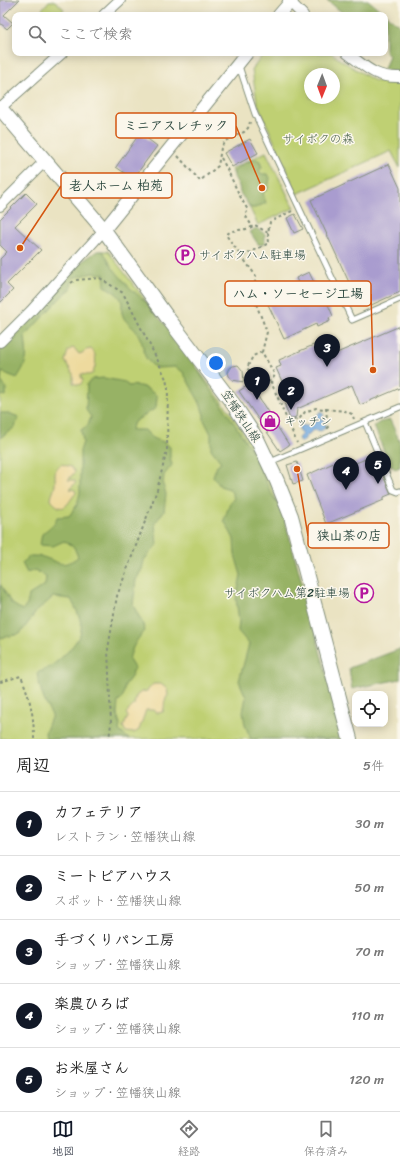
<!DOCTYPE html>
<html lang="ja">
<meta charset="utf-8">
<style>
body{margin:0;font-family:Sriracha,"Klee One",sans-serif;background:#f2f2f2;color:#222}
.controls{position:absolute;right:12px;bottom:12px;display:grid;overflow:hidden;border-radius:8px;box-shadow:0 2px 10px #0003}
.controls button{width:36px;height:36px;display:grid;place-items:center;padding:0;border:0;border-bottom:1px solid #e0e0e0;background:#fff;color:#222;font:20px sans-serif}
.compass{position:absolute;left:304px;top:68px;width:36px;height:36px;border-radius:50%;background:#fff;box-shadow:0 2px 10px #0003;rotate:181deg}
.you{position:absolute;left:216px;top:363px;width:14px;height:14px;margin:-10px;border:3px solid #fff;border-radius:50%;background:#1a73e8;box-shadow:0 0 0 6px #1a73e833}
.badge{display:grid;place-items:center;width:26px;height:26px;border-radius:50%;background:#111827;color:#fff;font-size:13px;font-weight:700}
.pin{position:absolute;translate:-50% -33px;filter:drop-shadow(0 1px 2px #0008)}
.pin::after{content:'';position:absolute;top:21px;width:14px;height:12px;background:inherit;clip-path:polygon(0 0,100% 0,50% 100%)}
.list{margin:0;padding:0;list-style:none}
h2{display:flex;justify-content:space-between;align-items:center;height:52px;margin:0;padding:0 16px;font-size:17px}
h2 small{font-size:13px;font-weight:400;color:#767676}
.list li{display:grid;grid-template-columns:26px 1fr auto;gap:12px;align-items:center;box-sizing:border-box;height:64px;padding:0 16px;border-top:1px solid #e0e0e0}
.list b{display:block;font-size:15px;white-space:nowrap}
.list p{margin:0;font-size:13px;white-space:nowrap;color:#767676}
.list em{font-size:13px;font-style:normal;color:#767676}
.icon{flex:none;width:22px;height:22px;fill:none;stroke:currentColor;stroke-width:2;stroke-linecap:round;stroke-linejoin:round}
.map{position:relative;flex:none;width:400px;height:739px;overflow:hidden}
.search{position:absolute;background:#fff;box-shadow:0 2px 10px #0003;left:12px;right:12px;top:12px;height:44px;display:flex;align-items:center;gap:10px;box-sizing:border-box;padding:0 14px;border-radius:8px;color:#767676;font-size:15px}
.sheet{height:372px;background:#fff}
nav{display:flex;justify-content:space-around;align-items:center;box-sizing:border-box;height:56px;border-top:1px solid #e0e0e0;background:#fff;font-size:11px;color:#767676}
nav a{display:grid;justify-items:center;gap:2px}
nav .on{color:#111827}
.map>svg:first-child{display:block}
.green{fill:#bfd073;stroke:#6f8654;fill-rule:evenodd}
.forest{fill:#97b265;stroke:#5b784c}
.sand{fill:#eeda9e;stroke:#868c69}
.water{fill:#6fa7de;stroke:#477289}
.building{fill:#a99ccf}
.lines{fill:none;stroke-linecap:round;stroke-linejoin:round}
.service-casing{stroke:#84907b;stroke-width:7}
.minor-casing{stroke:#84907b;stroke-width:12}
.tertiary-casing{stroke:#84907b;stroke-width:14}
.secondary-casing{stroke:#84907b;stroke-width:16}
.path{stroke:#84907b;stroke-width:2;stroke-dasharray:3 3;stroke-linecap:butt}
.service{stroke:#fff;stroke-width:5}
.minor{stroke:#fff;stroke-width:10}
.tertiary{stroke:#fff;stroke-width:12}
.secondary{stroke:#fff;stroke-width:14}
.labels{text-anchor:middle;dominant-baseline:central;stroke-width:3;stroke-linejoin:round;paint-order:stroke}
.park-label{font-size:12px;fill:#3f5a41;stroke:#fbf7ec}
.poi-label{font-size:12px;fill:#1f3d34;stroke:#fbf7ec;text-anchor:start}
.street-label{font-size:12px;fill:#1f3d34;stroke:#fbf7ec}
.leader{fill:none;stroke:#d45610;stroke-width:1.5}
.callout-dot{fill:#d45610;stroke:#fbf7ec;stroke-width:1.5}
.callout{fill:#fbf7ec;stroke:#d45610;stroke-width:1.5}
.callout-label{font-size:13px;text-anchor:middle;font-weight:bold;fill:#1f3d34}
</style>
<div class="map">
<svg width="400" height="739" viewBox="0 0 400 739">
<rect width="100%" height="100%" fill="#fbf7ec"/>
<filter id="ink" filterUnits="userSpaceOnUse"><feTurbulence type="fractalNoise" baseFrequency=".025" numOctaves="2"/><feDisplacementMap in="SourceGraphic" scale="8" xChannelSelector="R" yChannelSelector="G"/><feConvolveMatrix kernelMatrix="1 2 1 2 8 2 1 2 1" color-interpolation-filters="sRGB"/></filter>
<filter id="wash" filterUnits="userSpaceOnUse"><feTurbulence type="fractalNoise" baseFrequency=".012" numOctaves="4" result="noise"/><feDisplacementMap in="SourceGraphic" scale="16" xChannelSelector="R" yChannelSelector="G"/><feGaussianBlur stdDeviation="0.9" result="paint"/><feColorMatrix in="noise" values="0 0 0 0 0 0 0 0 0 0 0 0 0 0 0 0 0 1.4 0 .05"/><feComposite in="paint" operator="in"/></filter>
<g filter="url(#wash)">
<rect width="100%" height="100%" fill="#eae3c2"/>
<g class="green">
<polygon points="49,1 55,1 64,9 59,15 37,15"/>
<path d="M264,53H332L339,59L375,81L400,82V168L391,151L297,194L257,102L252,70ZM310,74H334V98H310Z"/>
<polygon points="266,152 294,208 258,225 231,169"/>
<polygon points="98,251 108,251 231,413 264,465 284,521 339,739 0,739 0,351"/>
</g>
<g class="forest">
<polygon points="327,0 368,0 400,26 400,73 393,73 384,69 389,55 385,51 385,15 345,15"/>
<polygon points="256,159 260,161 262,168 259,170 261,174 268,174 270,178 268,189 263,193 266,203 255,208 251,208 240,193 239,186 234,177 234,170 244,163"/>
<polygon points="256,228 265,234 265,243 261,245 258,244 250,232"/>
<path d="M97,251H103L112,267L129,287L147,303L152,311L168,327L194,362L201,375L211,390L221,403L254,454L272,495L282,509L344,739H251L245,725L243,712L246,697L239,681L249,644L238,631L239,621L236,599L241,575L235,555L234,539L224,520L230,503L234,498L230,489L220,486L213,476L217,465L221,462L211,449V434L204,420V415L200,403L183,372L175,367L156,368C139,355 147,352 139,336C136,328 126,324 123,316C121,312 122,308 122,304C122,295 112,291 105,286L104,274L93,273L72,278L71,289L61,297L25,336C27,357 29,360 17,378L2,372L1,381L6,388V396L0,395V349L27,318L81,262Z"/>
<path d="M104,378L125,382L128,386C141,384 147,388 157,396L156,408L134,422L131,430H145L152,438L164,442L170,447V457L172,465L164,475L163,485L166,494L164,511L155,523L157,545L144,560L142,569L136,580L133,605L142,622L145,631C136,640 132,647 129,660L134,668L131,677L125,685L123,696L118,702L117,714L120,724L119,731L129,739H46L45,733L52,715C43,701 40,688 37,673C42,671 47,669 51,666C60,660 79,642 81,631C83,620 75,608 71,599L53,597L36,612L20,634L0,638V585H1L11,603L22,610L27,605L29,595L45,585L46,577L35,570L27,573L22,563L30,556C34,556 39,556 43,557C59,562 62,569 78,557L74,547L64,541L53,546L40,545L42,534L55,523L57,517L69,516L77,505L80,493V451L83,442L81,430L88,425L91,417L86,410L87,384L93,379Z"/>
<polygon points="0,413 8,413 19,417 15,427 0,438"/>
<polygon points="390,420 400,442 400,467 395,469 389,464 374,426 380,422"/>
<polygon points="400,649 400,679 352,689 349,668"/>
</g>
<g class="sand">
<path d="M72,348L75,349L79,354L82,353L86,350L91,349C98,354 96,368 92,374L88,375L81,374V377L83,380L81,384L78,385L73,383V374L65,361L68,351Z"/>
<path d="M62,464L71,467L75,472L68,480H73L76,482L70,489L75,490L76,493C68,501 65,517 51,500C51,494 55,490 55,484C56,475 52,470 62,464Z"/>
<path d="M153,684H161L167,689L168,695C162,704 166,703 163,712L157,713L153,710H146L139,730L134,733L126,732L123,727L128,717L126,713L134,705L136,696L141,692L147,691Z"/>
</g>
<polygon class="water" points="321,411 324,415 320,419 324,420 326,427 321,431 313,430 305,438 304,441 300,442 298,438 302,434 299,429 299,425 310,426 314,421 318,420 316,416"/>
<g id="blocks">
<g class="building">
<polygon points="0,0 19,0 4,15 13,23 7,29 0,23"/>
<polygon points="140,133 157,146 133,179 116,167"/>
<polygon points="250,139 258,153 232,167 224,153"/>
<polygon points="389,164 400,188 400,292 369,306 364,295 360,297 357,290 353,291 311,200"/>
<polygon points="26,193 37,204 15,226 41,250 7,284 13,290 0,303 0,259 7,252 0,245 0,219"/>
<polygon points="295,214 303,229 294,233 287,218"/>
<polygon points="309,272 319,293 322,291 333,316 329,318 330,321 317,327 316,324 284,339 266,300 299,285 296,278"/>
<polygon points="400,326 400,388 360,405 352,385 297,409 296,417 290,419 285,406 289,397 276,368 281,366 279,360 325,340 332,355"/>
<polygon points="238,365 243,371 244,382 232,380 229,376 228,372 230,368 233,366"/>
<polygon points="250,384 289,445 280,451 239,391"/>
<polygon points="368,458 375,474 381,471 391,494 384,497 384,500 326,524 307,475 338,461 341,469"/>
<polygon points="297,462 303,481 293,484 287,465"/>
</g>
</g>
</g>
<g filter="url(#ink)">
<use href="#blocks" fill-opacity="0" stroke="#84907b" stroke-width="1"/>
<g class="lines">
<g class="service-casing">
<g id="service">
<polyline points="239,66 255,114 352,320 400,299"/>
<polyline points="365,422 393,490 398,492 400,491"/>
<polyline points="270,462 400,407"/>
</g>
</g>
<g class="minor-casing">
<g id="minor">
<polyline points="288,0 303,15"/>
<polyline points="104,15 120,0"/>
<path d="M347,53C366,67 375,78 400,77"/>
<polyline points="0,108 62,53"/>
<polyline points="0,206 45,161"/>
<polyline points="0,342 31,311 104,230"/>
</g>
</g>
<g class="tertiary-casing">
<g id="tertiary">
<polyline points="279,15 292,0"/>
<polyline points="104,230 247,53"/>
</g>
</g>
<g class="secondary-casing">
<polyline id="secondary" points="0,108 104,230 167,317 234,405 258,441 277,481 291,516 350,739"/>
</g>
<g class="path">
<polyline points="178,156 200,181 218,166 221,148 225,141 244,132 248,128 250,122"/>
<path d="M221,158C231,175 237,193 248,210L245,215L252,226"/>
<path d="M268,233L255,225C243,233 234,227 226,235L256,276L253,296L267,332L262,352L275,375L271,382L297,443"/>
<polyline points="243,256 269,243 268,233 270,222 292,211"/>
<polyline points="242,282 253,296"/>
<polyline points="71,283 75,280 100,278 123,293 157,359 166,379 168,389 167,450 157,490 117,596 108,649 111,724 109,739"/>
<polyline points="262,352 253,356 247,368 254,376 271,382"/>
<polyline points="326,408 328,430"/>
<polyline points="288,422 300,418 305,412 316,408 345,411 352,414 354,419"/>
<path d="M0,682L21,676C30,698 34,715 34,739"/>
</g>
<use href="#service" class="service"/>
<use href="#minor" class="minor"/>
<use href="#tertiary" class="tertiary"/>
<use href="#secondary" class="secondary"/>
</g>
</g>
<defs>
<g id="parking-ring" transform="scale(1)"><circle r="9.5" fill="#fbf7ec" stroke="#b5179e" stroke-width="1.5"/><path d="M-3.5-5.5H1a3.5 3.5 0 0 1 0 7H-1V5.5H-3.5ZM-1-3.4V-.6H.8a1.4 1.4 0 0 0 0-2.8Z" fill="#b5179e"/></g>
<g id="shop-ring" transform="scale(1)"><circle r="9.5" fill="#fbf7ec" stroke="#b5179e" stroke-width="1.5"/><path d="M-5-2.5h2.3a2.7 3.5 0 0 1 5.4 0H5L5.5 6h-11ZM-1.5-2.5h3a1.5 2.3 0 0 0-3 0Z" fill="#b5179e"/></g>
</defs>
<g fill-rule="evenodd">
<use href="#parking-ring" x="185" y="255"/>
<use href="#shop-ring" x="270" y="421"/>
<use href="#parking-ring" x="364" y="593"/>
</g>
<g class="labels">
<g class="park-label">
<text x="318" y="139">サイボクの森</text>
</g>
<g class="poi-label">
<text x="199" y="255">サイボクハム駐車場</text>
<text x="284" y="421">キッチン</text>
<text x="350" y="593" text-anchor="end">サイボクハム第2駐車場</text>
</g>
<g class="street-label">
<text transform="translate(241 416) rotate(56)">笠幡狭山線</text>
</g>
</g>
<path class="leader" d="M262 188L236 126M20 248L61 186M373 370L371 294M297 469L308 536"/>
<g class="callout-dot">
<circle cx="262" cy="188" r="4"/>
<circle cx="20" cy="248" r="4"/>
<circle cx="373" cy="370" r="4"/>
<circle cx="297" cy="469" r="4"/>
</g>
<g class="callout">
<rect x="116" y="113" width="120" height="25" rx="4"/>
<rect x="61" y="173" width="111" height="25" rx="4"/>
<rect x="225" y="281" width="146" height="25" rx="4"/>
<rect x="308" y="523" width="81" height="25" rx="4"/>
</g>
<g class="callout-label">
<text x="176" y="130">ミニアスレチック</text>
<text x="116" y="190">老人ホーム 柏苑</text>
<text x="298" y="298">ハム・ソーセージ工場</text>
<text x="349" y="540">狭山茶の店</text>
</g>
</svg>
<div class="controls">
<button><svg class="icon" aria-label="locate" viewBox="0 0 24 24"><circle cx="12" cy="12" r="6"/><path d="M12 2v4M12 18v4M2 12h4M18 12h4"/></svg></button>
</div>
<svg class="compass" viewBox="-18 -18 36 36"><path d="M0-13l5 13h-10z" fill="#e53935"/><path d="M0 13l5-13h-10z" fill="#767676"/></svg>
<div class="you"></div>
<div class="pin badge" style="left:257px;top:400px">1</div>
<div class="pin badge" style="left:291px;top:410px">2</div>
<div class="pin badge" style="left:327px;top:367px">3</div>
<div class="pin badge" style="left:346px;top:490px">4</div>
<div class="pin badge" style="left:378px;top:484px">5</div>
<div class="search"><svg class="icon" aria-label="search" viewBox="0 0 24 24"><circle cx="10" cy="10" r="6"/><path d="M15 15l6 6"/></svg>ここで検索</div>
</div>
<section class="sheet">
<h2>周辺<small>5件</small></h2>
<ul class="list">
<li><span class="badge">1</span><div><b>カフェテリア</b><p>レストラン · 笠幡狭山線</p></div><em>30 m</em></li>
<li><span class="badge">2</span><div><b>ミートピアハウス</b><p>スポット · 笠幡狭山線</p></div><em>50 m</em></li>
<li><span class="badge">3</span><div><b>手づくりパン工房</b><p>ショップ · 笠幡狭山線</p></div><em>70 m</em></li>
<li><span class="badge">4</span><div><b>楽農ひろば</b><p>ショップ · 笠幡狭山線</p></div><em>110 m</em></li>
<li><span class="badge">5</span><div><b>お米屋さん</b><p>ショップ · 笠幡狭山線</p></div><em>120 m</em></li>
</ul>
</section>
<nav>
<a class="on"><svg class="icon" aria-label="map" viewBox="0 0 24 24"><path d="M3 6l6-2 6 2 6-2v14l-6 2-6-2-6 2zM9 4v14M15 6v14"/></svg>地図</a>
<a><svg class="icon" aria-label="directions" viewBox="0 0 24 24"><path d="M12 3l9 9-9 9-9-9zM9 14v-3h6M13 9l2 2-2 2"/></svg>経路</a>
<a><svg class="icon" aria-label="saved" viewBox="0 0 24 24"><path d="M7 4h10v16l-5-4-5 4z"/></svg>保存済み</a>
</nav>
